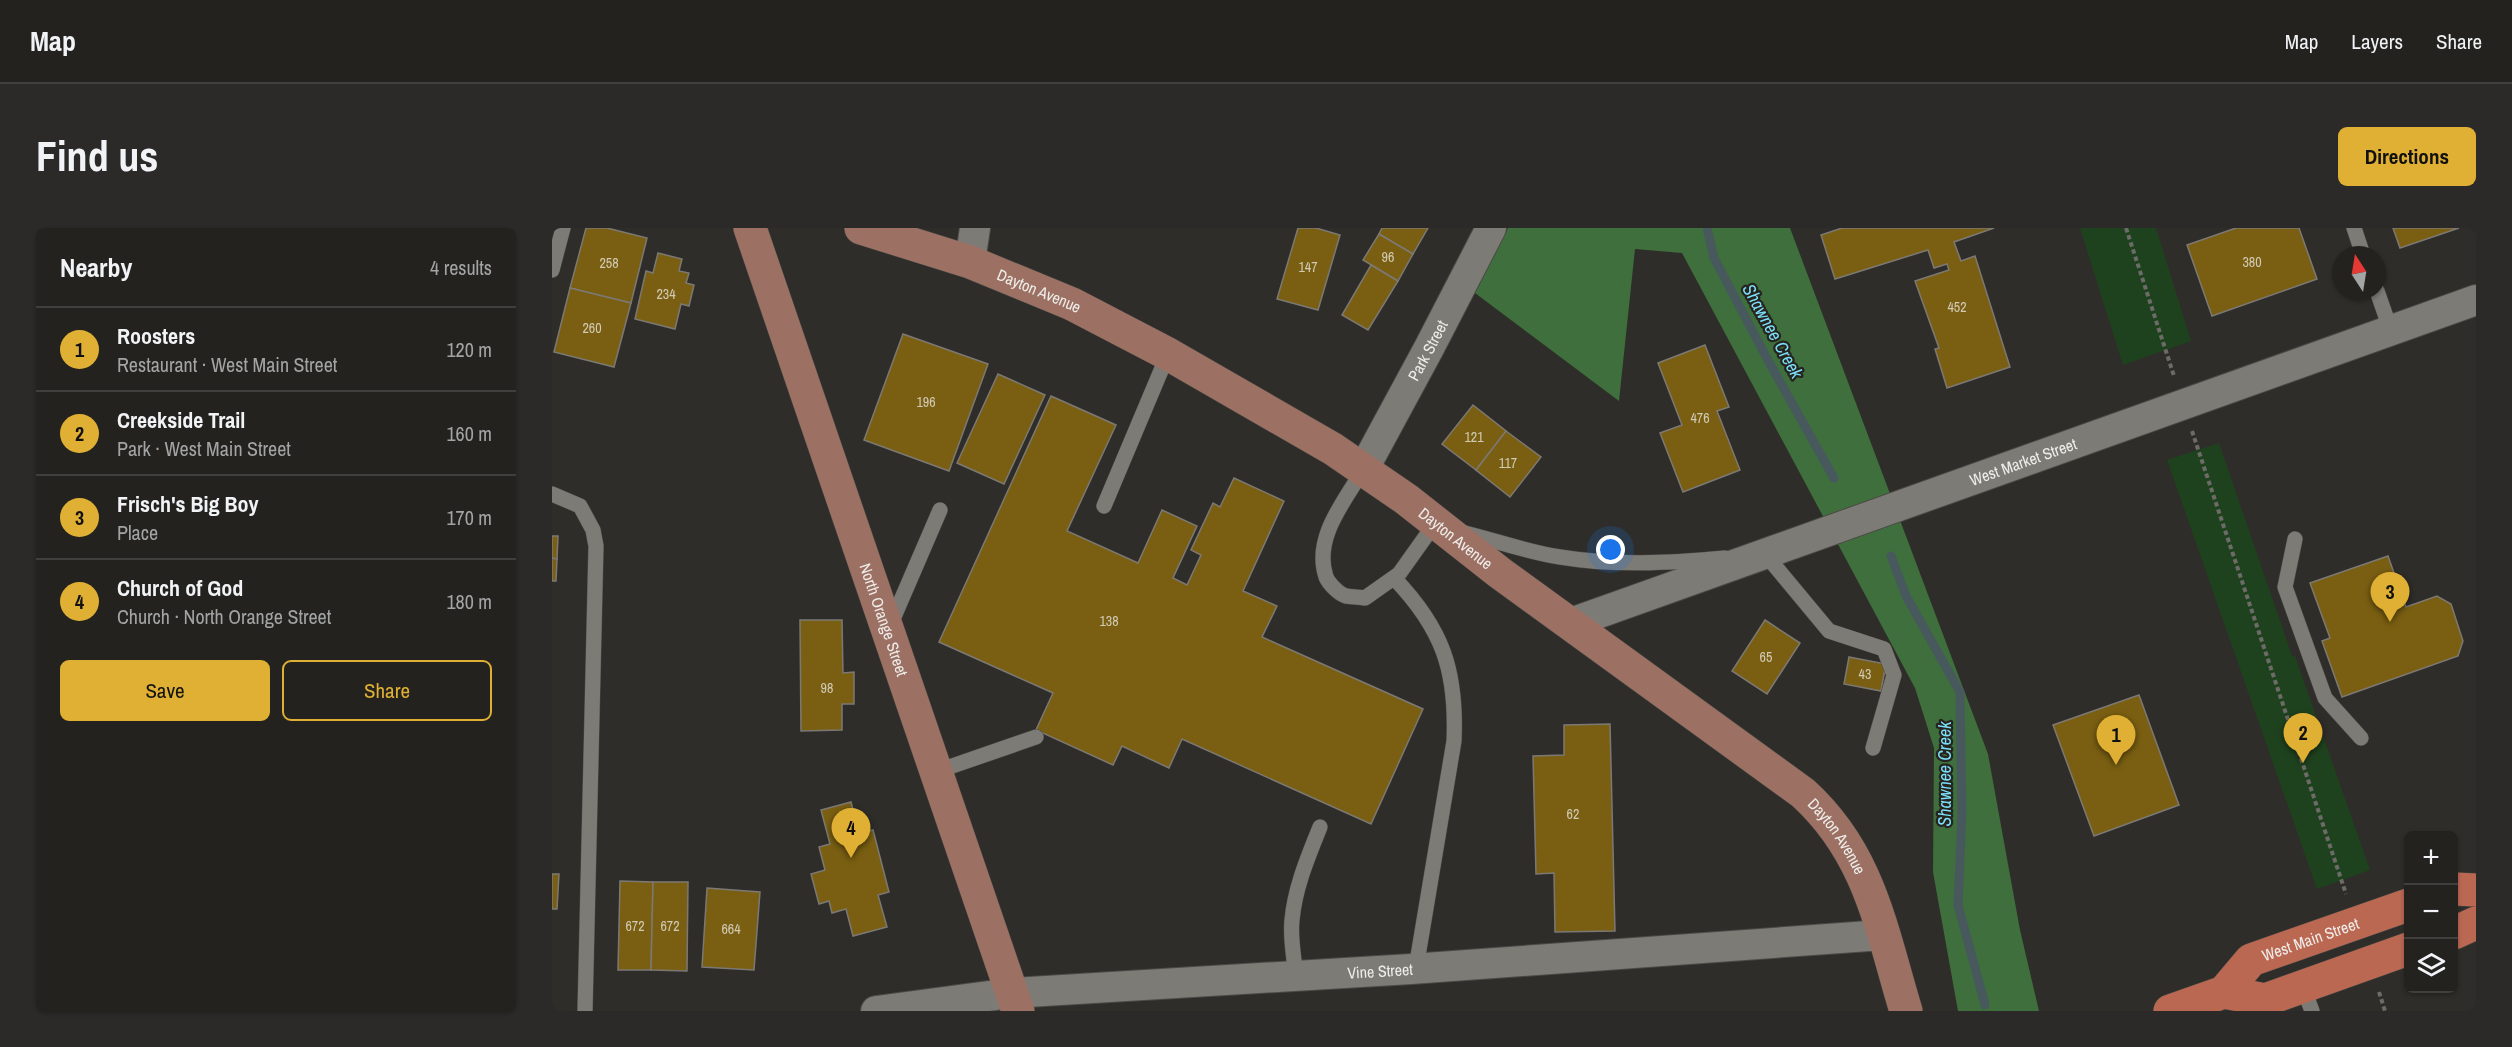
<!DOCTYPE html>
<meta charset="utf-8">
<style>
body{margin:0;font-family:"Archivo Narrow",sans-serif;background:#2b2a28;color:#f1f3f6}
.controls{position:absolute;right:18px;bottom:18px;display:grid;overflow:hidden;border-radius:9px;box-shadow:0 2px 4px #0004}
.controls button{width:54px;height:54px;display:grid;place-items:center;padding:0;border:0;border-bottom:2px solid #403f3d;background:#23221f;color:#f1f3f6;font:30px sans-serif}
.compass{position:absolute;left:1780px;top:18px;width:54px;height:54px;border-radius:50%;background:#23221f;box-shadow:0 2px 4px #0004;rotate:348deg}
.you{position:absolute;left:1059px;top:322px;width:21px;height:21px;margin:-15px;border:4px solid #fff;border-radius:50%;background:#1a73e8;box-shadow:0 0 0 9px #1a73e833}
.badge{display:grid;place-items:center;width:39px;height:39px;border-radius:50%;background:#e0b034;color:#111;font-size:20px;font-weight:700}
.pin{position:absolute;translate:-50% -50px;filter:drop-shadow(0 2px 3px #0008)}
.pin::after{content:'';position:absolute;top:32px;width:21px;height:18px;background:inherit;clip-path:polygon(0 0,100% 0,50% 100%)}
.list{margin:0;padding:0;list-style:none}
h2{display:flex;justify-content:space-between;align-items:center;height:78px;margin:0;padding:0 24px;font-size:26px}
h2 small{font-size:20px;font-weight:400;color:#a3a4a4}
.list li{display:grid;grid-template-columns:39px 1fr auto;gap:18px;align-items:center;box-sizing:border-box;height:84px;padding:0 24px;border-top:2px solid #403f3d}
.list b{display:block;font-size:22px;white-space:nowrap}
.list p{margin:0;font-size:20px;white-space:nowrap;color:#a3a4a4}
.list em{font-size:20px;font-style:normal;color:#a3a4a4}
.actions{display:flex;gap:12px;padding:18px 24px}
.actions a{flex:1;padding:14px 0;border:2px solid #e0b034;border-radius:9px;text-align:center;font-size:21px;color:#e0b034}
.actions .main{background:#e0b034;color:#111}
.icon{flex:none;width:33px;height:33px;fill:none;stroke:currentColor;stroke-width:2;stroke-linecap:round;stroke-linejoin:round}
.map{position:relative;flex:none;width:1924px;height:783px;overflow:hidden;border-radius:9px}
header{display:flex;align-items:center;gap:36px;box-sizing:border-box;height:84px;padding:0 30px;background:#23221f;border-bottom:2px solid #403f3d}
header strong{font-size:28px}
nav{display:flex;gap:33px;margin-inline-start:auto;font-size:21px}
.intro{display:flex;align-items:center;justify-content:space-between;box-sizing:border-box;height:144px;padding:0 36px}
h1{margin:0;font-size:42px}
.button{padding:15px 27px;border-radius:9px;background:#e0b034;color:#111;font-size:21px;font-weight:700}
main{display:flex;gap:36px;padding:0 36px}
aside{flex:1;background:#23221f;border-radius:9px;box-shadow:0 2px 4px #0004}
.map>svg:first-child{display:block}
.green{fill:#1f421e}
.forest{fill:#3e6f3c}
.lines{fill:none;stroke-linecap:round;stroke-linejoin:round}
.stream{stroke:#47595d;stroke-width:9}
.building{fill:#7a5f12;stroke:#7c7974;stroke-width:1.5}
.lane-casing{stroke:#4b4a46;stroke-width:16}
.street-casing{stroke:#4b4a46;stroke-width:32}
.secondary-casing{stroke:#4b4a46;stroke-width:34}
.primary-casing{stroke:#4b4a46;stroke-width:34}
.path{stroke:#6c6b67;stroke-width:4;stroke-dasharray:4.5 3;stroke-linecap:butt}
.lane{stroke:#7d7b76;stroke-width:15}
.street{stroke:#7d7b76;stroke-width:30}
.secondary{stroke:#9c7164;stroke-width:33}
.primary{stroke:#bb6852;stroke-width:33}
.labels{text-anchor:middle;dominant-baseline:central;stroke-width:4.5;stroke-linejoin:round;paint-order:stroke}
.number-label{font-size:14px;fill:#d1cab4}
.street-label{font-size:16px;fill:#eeedea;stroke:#26241f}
.water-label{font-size:18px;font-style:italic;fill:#7bdff9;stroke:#26241f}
</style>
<header>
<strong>Map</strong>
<nav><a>Map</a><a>Layers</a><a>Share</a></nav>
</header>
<div class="intro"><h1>Find us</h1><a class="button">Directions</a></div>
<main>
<aside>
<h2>Nearby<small>4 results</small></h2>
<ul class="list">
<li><span class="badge">1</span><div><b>Roosters</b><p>Restaurant · West Main Street</p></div><em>120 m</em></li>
<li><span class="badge">2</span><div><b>Creekside Trail</b><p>Park · West Main Street</p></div><em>160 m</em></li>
<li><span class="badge">3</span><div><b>Frisch's Big Boy</b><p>Place</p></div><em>170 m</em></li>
<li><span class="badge">4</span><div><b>Church of God</b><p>Church · North Orange Street</p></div><em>180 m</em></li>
</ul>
<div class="actions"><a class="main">Save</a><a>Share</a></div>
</aside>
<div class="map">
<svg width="1924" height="783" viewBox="0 0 1924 783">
<rect width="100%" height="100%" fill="#2f2d29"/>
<g class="green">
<polygon points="1528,0 1604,0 1639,113 1571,137"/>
<polygon points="1667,215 1740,428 1743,428 1818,642 1765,661 1615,232"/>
</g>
<polygon class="forest" points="956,0 1238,0 1436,526 1468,702 1487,783 1406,783 1381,644 1382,520 1363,460 1130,25 1083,21 1067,173 923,65"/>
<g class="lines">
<g class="stream">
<polyline points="1155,0 1162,30 1218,136 1282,250"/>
<polyline points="1339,328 1354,368 1408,464 1410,586 1406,677 1433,777"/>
</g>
</g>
<g class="building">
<polygon points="34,0 55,0 95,10 79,75 18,60"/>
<polygon points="746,0 764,0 788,7 766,82 725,71"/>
<polygon points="830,0 876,0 861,26 827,6"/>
<polygon points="1290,0 1442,0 1402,14 1409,33 1423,28 1458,139 1395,160 1383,121 1387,120 1363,53 1397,42 1395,36 1382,40 1376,22 1283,51 1269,7"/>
<polygon points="1684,0 1747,0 1765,51 1660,88 1635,17"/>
<polygon points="1841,0 1907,0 1848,20"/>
<polygon points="827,6 861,26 846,53 811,32"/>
<polygon points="106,25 130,31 127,43 137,45 134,55 142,57 137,78 129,76 123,101 83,91 94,43 101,45"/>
<polygon points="819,37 846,53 816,102 790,87"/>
<polygon points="18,60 79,75 62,139 2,124"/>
<polygon points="351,106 436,136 397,243 312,212"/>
<polygon points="1153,117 1177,179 1165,183 1188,242 1131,264 1108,205 1130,197 1106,135"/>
<polygon points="446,146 493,167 452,256 405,235"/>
<polygon points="499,168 564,197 515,303 586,335 610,282 645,298 621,350 635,357 649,327 639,322 661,275 668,279 682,250 732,273 691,363 725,378 710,409 871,481 819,596 630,511 617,540 570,518 561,537 484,502 501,465 387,414"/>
<polygon points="921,177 954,203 924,242 890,216"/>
<polygon points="954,203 989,229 958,269 924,242"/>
<polygon points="0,308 6,308 5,331 0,330"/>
<polygon points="1836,328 1854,379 1885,368 1899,376 1911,413 1906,428 1790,469 1770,413 1778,410 1758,355"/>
<polygon points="0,330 5,331 4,353 0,353"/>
<polygon points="248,392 290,392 291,445 302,444 302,476 290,476 290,502 249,503"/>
<polygon points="1213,392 1248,415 1215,466 1180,443"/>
<polygon points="1297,429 1334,436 1329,463 1292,456"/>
<polygon points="1587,467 1627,577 1542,608 1501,497"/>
<polygon points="1058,496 1063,703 1003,704 1002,645 984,646 981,528 1012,527 1012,497"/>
<polygon points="299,574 307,605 321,602 337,664 326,667 335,699 301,708 294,681 280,685 277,673 267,676 259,646 273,642 267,619 278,616 269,582"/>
<polygon points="0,646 7,646 5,681 0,681"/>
<polygon points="68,653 101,654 99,742 66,742"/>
<polygon points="101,654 136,654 135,743 99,742"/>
<polygon points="155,660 208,664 202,742 150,739"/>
</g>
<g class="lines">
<g class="lane-casing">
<g id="lane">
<polyline points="1802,0 1811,27"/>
<polyline points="0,42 11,0"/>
<polyline points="1825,63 1839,103"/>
<path d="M811,242C792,274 761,310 774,349C777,356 787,366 794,368C800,369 807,369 813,370L847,346L884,294"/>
<polyline points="0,266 28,278 41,302 44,318 33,783"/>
<polyline points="552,278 616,126"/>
<path d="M909,304C942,312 975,324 1008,329C1062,338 1118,335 1173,330"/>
<polyline points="1743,311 1733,359 1773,470 1809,510"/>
<polyline points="1209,327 1213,326 1277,403 1332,421 1342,447 1321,520"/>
<path d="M842,350C891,401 905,443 902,513L864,740"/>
<polyline points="338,398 388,282"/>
<polyline points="383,544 484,509"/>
<path d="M744,748C742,730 738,710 740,692C743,659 756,629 768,599"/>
<polyline points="1751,759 1760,783"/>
</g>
</g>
<g class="street-casing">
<g id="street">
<polyline points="418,34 423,0"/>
<path id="s1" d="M811,242L877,120L939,0"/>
<path id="s2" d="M1019,395L1924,72"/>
<path id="s3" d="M324,783L459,765L859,741L1331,707"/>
</g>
</g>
<g class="secondary-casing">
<g id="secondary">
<path id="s4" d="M198,0L466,783"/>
<path id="s5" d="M309,0L418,34L520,76L616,126L781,221L854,271L948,345L1251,565C1318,626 1329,701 1354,783"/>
</g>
</g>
<g class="primary-casing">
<g id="primary">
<polyline points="1902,661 1924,662"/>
<polyline points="1902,705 1924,695"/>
<polyline points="1672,764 1713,772 1856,721"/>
<path id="s6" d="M1618,783L1672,764L1699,732L1856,677"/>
</g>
</g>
<g class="path">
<polyline points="1574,0 1622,148"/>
<polyline points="1640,203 1794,666"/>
<polyline points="1827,764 1833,783"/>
</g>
<use href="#lane" class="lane"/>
<use href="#street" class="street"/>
<use href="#secondary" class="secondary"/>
<use href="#primary" class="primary"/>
</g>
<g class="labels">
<g class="number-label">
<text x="836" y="29">96</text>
<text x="1700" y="34">380</text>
<text x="57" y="35">258</text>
<text x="756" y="39">147</text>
<text x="114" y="66">234</text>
<text x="1405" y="79">452</text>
<text x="40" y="100">260</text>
<text x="374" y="174">196</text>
<text x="1148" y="190">476</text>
<text x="922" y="209">121</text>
<text x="956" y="235">117</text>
<text x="557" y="393">138</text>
<text x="1214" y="429">65</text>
<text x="1313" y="446">43</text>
<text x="275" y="460">98</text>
<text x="1021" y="586">62</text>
<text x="83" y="698">672</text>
<text x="118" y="698">672</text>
<text x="179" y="701">664</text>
</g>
<g class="street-label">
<text stroke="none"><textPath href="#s5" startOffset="189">Dayton Avenue</textPath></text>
<text stroke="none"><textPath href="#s1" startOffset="136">Park Street</textPath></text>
<text stroke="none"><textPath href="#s2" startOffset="480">West Market Street</textPath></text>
<text stroke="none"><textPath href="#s5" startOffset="675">Dayton Avenue</textPath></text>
<text stroke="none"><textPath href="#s4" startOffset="414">North Orange Street</textPath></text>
<text stroke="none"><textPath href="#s5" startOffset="1161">Dayton Avenue</textPath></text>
<text stroke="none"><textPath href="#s6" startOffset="162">West Main Street</textPath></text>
<text stroke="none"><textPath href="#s3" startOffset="506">Vine Street</textPath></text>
</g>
<g class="water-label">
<text transform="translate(1221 103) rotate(61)">Shawnee Creek</text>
<text transform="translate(1392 546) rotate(-90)">Shawnee Creek</text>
</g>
</g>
</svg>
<div class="controls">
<button>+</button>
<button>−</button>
<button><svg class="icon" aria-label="layers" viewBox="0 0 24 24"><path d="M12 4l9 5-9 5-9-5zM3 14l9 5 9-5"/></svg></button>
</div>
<svg class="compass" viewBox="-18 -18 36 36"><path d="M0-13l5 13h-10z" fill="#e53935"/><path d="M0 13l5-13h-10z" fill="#a3a4a4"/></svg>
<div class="you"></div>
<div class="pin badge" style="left:1564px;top:537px">1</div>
<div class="pin badge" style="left:1751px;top:535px">2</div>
<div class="pin badge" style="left:1838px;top:394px">3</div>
<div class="pin badge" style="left:299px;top:630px">4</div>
</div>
</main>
